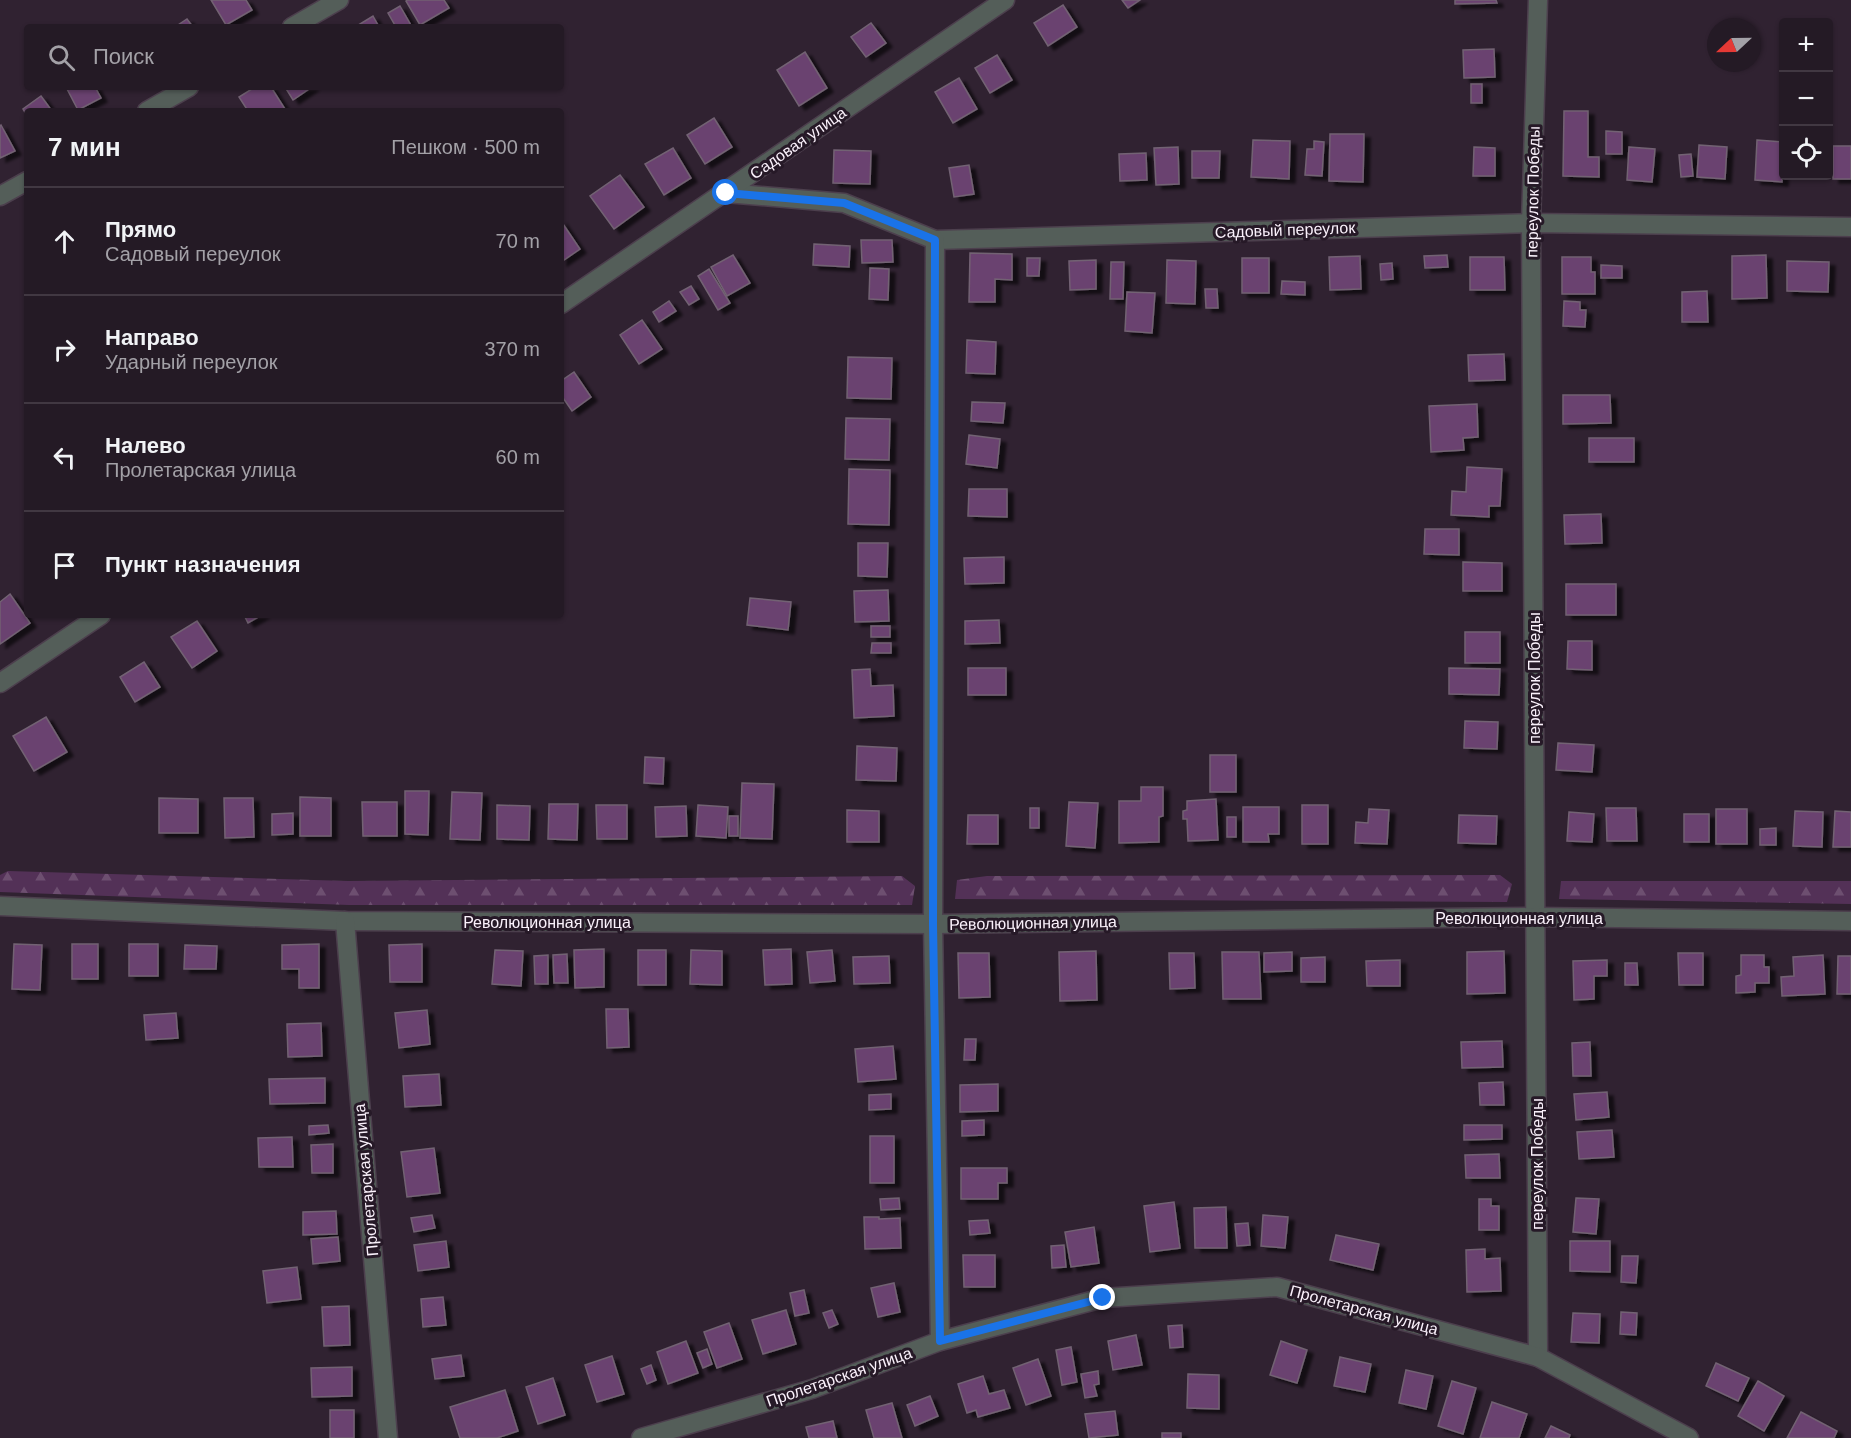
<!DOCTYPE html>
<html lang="ru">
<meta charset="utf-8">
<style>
body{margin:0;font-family:Helvetica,sans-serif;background:#302732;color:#f1f3f6}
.controls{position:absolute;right:18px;top:18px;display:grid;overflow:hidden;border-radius:6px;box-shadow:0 2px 4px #0004}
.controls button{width:54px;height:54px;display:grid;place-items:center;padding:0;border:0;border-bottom:2px solid #413842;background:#241a25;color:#f1f3f6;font:30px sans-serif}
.compass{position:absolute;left:1707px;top:18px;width:54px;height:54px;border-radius:50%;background:#241a25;box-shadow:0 2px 4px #0004;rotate:248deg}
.stop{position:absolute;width:18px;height:18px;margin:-14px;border:4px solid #1a73e8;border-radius:50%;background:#fff}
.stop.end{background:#1a73e8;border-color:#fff;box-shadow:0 2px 6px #0008}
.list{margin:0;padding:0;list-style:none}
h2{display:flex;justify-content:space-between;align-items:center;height:78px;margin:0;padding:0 24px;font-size:26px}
h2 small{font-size:20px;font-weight:400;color:#a3a1a7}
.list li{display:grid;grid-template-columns:39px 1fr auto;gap:18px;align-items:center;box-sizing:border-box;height:108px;padding:0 24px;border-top:2px solid #413842}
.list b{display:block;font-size:22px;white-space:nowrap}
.list p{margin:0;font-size:20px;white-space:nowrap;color:#a3a1a7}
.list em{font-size:20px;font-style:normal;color:#a3a1a7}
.icon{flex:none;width:33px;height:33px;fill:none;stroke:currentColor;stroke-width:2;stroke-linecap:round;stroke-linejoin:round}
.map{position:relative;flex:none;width:1851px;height:1438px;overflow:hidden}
.search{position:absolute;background:#241a25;box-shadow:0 2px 4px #0004;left:24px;top:24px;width:540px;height:66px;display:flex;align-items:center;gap:15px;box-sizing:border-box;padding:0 21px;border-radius:6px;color:#a3a1a7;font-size:22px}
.panel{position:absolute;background:#241a25;box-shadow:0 2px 4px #0004;left:24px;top:108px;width:540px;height:510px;border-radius:6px}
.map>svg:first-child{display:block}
.forest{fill:url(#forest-firs)}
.building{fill:#6b426f;stroke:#726273;stroke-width:1.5;filter:url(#shadow)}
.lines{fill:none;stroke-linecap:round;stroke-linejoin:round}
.street-casing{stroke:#4c3f4d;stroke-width:21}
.street{stroke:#545e59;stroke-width:18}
.route{stroke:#1a73e8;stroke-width:8}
.labels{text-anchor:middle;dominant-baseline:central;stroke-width:6;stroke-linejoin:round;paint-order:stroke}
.street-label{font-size:16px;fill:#faf1fb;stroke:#261927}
</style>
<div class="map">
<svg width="1851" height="1438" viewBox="0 0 1851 1438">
<defs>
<pattern id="forest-firs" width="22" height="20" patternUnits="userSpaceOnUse" patternTransform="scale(1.5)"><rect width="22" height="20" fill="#533157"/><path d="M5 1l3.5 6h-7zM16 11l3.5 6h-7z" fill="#6d4f70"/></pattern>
<filter id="shadow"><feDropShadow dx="6" dy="4" stdDeviation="1.5" flood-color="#0009"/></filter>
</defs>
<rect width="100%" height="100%" fill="#302231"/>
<g class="forest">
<polygon points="8,871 348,881 902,876 915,886 912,905 349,905 0,892 0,875"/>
<polygon points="1500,875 1512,884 1507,902 955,899 957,880 987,876"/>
<polygon points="1561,881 1851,881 1851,904 1559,899"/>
</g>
<g class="building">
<polygon points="211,0 246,0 252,10 226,25"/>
<polygon points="407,0 444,0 449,8 420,25 406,1"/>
<polygon points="1122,0 1140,0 1128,8"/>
<polygon points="1455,0 1496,0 1497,3 1455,4"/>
<polygon points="1063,5 1077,27 1048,46 1034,23"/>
<polygon points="400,6 412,27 396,27 388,13"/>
<polygon points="373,16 379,27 355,27"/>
<polygon points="187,19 193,27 175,27"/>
<polygon points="871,23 886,43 866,57 851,37"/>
<polygon points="1494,49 1495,77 1464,78 1463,50"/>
<polygon points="805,52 827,88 799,106 777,70"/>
<polygon points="997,55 1012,80 990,93 975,68"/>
<polygon points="959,78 977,109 953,123 935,92"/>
<rect x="1471" y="84" width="11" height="19"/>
<polygon points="66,87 95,87 101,98 78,110"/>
<polygon points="255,87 271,87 285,109 248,111 239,97"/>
<polygon points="285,87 312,87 293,100"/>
<polygon points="41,96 52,111 27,111 27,116 23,109"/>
<polygon points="1564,111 1588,111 1588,157 1599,157 1599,177 1563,176"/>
<polygon points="714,118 732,147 705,164 687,135"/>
<polygon points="1,125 15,151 0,158 0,126"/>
<polygon points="1606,131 1622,132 1622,154 1606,154"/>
<polygon points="1330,134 1364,134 1363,182 1329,181"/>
<polygon points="1253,140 1290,141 1289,179 1251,177"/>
<polygon points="1757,140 1784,142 1782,182 1755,180"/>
<polygon points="1314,141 1324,142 1322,176 1305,175 1307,149 1314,149"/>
<polygon points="1699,145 1727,147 1725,179 1697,177"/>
<rect x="1833" y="146" width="18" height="33"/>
<polygon points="1178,147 1179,184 1156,185 1154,148"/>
<polygon points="1474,147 1495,148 1495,176 1473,176"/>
<polygon points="1629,147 1655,149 1652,182 1627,180"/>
<polygon points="673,148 691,178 664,195 645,164"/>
<polygon points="834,150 871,151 870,184 833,183"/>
<polygon points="1192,151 1220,151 1219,178 1192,178"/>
<polygon points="1146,153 1147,180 1120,181 1119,154"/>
<polygon points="1691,154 1693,176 1681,177 1679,155"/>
<polygon points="969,165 974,194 954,197 949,168"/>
<polygon points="620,175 644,207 614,229 590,196"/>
<polygon points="561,221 580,249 561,262"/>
<polygon points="861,240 892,240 893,262 862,263"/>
<polygon points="814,244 850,246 849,267 813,265"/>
<polygon points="970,253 1012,254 1012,280 995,279 995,302 969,302"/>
<polygon points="733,255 750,283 727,296 711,267"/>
<polygon points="1447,255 1448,267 1425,268 1424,256"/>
<polygon points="1766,255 1767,298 1732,299 1732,256"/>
<polygon points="1360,256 1361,289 1330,290 1329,257"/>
<polygon points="1470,257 1504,257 1505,290 1470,290"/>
<polygon points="1562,257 1591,257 1591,272 1595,272 1595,294 1562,294"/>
<polygon points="1027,258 1040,258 1039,276 1027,276"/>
<rect x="1242" y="258" width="27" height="35"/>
<polygon points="1096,260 1096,289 1070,290 1069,261"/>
<polygon points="1167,260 1196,261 1195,304 1166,303"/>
<polygon points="1787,261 1829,262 1828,292 1787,291"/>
<polygon points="1111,262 1124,262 1123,299 1110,299"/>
<polygon points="1392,263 1393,279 1381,280 1380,264"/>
<polygon points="1601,265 1622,266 1622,278 1601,278"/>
<polygon points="870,268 889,269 888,300 869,299"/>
<polygon points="709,269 730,303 718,310 698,276"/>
<polygon points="1282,281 1305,282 1305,295 1281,294"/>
<polygon points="691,286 699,299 689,305 680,292"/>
<polygon points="1205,289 1217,289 1218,308 1206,308"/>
<polygon points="1707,291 1708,322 1682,322 1682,292"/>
<polygon points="1127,292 1155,293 1152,333 1125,331"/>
<polygon points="669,301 676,311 659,322 653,312"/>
<polygon points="1564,301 1580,302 1580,310 1586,310 1585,327 1563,326"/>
<polygon points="642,320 662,349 639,364 620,335"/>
<polygon points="967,340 996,342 995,374 966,373"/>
<polygon points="1504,354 1505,380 1469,381 1468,355"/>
<polygon points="848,357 892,358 891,399 847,398"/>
<polygon points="574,372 591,397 572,411 561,395 561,381"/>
<polygon points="1563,395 1610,395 1611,423 1563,424"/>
<polygon points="972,402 1005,403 1003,423 971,421"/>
<polygon points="1477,404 1478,437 1463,438 1464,450 1431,452 1429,406"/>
<polygon points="846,418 890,419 889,460 845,459"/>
<polygon points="969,435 1000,439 997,468 966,464"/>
<rect x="1589" y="438" width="45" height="24"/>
<polygon points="1467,467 1502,469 1500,506 1489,506 1489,517 1451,515 1452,491 1466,492"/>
<polygon points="849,469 890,470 889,525 848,524"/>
<polygon points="969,489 1007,489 1007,517 968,516"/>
<polygon points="1601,514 1602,543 1565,544 1564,515"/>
<polygon points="1425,529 1459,529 1459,555 1424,554"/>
<polygon points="858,543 888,543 887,577 858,576"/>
<polygon points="1004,557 1004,583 965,584 964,558"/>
<polygon points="1463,562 1502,563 1502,591 1463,591"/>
<rect x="1566" y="584" width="50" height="31"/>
<polygon points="888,590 889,621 855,622 854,591"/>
<polygon points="10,594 30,623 0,644 0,602"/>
<polygon points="750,598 791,602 788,630 747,625"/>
<polygon points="244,615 262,615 248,623"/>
<polygon points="999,620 1000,643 965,644 965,621"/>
<polygon points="197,621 217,651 192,668 171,637"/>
<rect x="871" y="626" width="19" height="11"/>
<rect x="1465" y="632" width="35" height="31"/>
<polygon points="1568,641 1592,641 1592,670 1567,669"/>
<polygon points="872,643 891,643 891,653 871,653"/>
<polygon points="144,662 160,687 135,702 120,677"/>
<rect x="968" y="668" width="38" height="27"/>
<polygon points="1449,668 1500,669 1499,695 1449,694"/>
<polygon points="870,669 871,686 893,685 894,716 854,718 852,670"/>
<polygon points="46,717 67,752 34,771 13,736"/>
<polygon points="1465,721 1498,722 1497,749 1464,748"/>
<polygon points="1558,743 1594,745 1592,772 1556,770"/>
<polygon points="857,746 897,748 896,781 856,780"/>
<rect x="1210" y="755" width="26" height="37"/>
<polygon points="645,757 664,758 663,784 644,783"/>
<polygon points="742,783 774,784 772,839 740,838"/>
<polygon points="1141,787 1163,787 1163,816 1159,817 1159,842 1119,843 1119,801 1141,801"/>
<polygon points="405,791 429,791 428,835 405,834"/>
<polygon points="452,792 482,793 480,840 450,839"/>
<polygon points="300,797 331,798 331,836 300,836"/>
<polygon points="159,798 198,799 198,833 159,833"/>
<polygon points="224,798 253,798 254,837 225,838"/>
<polygon points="1216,799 1218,840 1188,841 1187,819 1183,819 1183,811 1187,810 1187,801"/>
<polygon points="362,802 397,802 397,836 363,836"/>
<polygon points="1069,802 1098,803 1095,848 1066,846"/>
<polygon points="549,804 578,804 577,840 548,839"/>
<polygon points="497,805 530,806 529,840 497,839"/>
<polygon points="596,805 627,805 627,839 597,839"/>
<polygon points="698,805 728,807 726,838 696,836"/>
<rect x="1302" y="805" width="26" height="39"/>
<polygon points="686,806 687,836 656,837 655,807"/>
<polygon points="1243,807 1279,807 1279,834 1268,834 1269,842 1243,842"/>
<rect x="1030" y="808" width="9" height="20"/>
<polygon points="1606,808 1636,808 1637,841 1607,841"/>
<polygon points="1369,809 1389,810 1387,844 1355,843 1356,822 1368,823"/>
<rect x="1716" y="809" width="31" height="35"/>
<polygon points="847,810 879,811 879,842 847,842"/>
<polygon points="1795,811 1823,812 1822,847 1793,846"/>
<polygon points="1835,811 1851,812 1851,847 1833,847"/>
<polygon points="1569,812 1594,814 1592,842 1567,841"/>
<polygon points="293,813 293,834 272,835 272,814"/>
<rect x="1684" y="814" width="25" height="28"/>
<polygon points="968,815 998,815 998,844 967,844"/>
<polygon points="1459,815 1497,816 1496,844 1458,843"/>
<rect x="729" y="816" width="9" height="20"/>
<rect x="1227" y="817" width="9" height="20"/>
<polygon points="1776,828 1776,845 1760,845 1760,829"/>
<polygon points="14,944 42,945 40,990 12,989"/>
<rect x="72" y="944" width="26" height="35"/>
<rect x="129" y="944" width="29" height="32"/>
<polygon points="319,944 319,988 299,988 299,969 282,969 282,945"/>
<polygon points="422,944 422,982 390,982 389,945"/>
<polygon points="185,945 217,946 216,969 184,969"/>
<polygon points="604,949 604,987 575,988 574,950"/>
<polygon points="791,949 792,984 765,985 763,950"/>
<polygon points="495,950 523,951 521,986 492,984"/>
<rect x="638" y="950" width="28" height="35"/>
<polygon points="691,950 722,951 722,985 690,984"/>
<polygon points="832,950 835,981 810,983 807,952"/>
<polygon points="1096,951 1097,1000 1060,1001 1059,952"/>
<polygon points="1504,951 1505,993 1467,994 1467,952"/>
<polygon points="1222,952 1259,952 1261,999 1223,999"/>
<polygon points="1292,952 1292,971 1264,972 1264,953"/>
<polygon points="958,953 989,953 990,997 959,998"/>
<polygon points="1169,953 1194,953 1195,988 1170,989"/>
<polygon points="1678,953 1703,953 1703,985 1679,985"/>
<polygon points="567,954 568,983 554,983 553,955"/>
<polygon points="548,955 548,984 535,984 534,956"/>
<polygon points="1741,955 1764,955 1764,967 1769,967 1769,983 1755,983 1755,992 1736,993 1736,976 1741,975"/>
<polygon points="1823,955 1825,994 1782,996 1781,977 1794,976 1793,957"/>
<polygon points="889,956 890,983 854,984 853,957"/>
<polygon points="1838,956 1851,956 1851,994 1837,994"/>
<polygon points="1325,957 1325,982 1301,982 1301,958"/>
<polygon points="1400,960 1400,986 1367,986 1366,961"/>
<polygon points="1607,960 1607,976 1594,976 1594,999 1574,1000 1573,961"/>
<polygon points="1625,963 1637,963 1638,985 1625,985"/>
<polygon points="606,1009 628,1009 629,1047 607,1048"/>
<polygon points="427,1010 430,1044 399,1048 395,1013"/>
<polygon points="176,1013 178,1038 146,1040 144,1015"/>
<polygon points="321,1023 322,1056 288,1057 287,1024"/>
<polygon points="965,1039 976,1039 975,1060 964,1060"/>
<polygon points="1502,1041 1503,1067 1462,1068 1461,1042"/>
<polygon points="1590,1042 1591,1076 1573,1076 1572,1043"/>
<polygon points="893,1046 896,1079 858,1082 855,1049"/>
<polygon points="439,1074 441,1105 405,1107 403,1076"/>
<polygon points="325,1078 325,1103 270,1104 269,1079"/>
<polygon points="1503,1082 1504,1105 1480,1105 1479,1083"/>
<polygon points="998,1084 998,1111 960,1112 960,1085"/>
<polygon points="1607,1092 1609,1117 1576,1120 1574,1094"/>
<polygon points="891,1094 891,1109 869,1110 869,1095"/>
<polygon points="984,1120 984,1135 962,1136 962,1121"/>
<polygon points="328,1125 329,1133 309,1135 309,1126"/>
<polygon points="1464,1125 1502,1125 1502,1139 1464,1140"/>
<polygon points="1612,1130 1614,1157 1579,1159 1577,1132"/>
<rect x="870" y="1136" width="24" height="47"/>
<polygon points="292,1137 293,1167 259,1167 258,1138"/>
<polygon points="333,1144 333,1173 312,1173 311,1145"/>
<polygon points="434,1148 440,1193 407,1197 401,1152"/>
<polygon points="1499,1154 1500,1178 1466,1178 1465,1155"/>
<polygon points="961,1168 1007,1168 1007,1183 998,1183 998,1199 961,1199"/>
<polygon points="899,1198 900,1209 881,1210 880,1199"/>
<polygon points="1576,1198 1599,1199 1596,1234 1573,1232"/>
<polygon points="1479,1199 1491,1199 1491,1206 1499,1206 1499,1230 1479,1230"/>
<polygon points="1174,1202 1180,1248 1150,1252 1144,1206"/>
<polygon points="1226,1207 1227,1248 1195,1248 1194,1208"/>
<polygon points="336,1211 337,1234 303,1235 303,1212"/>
<polygon points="432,1215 435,1228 414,1232 411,1218"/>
<polygon points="1263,1215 1288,1217 1285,1248 1261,1246"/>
<polygon points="864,1217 879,1217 879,1219 900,1218 901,1248 865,1249"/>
<polygon points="988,1220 990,1233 970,1235 969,1221"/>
<polygon points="1248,1223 1250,1245 1237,1246 1235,1224"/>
<polygon points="1094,1227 1099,1263 1071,1267 1065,1232"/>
<polygon points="1336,1235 1379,1244 1373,1270 1330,1260"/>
<polygon points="338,1237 340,1261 313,1264 311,1239"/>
<polygon points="446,1241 449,1267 418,1271 414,1245"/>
<polygon points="1570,1241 1610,1241 1610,1272 1570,1271"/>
<polygon points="1064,1245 1066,1267 1052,1268 1051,1246"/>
<polygon points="1485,1249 1485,1259 1500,1258 1501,1291 1467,1292 1466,1250"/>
<polygon points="963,1255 995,1255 995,1287 964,1287"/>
<polygon points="1622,1256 1638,1256 1636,1283 1621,1282"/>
<polygon points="297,1267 301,1299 267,1303 263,1271"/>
<polygon points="894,1283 900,1312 878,1317 871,1288"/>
<polygon points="804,1290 809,1313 795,1316 790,1293"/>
<polygon points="443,1297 446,1325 423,1327 421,1299"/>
<polygon points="349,1306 350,1345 324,1346 322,1307"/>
<polygon points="786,1310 796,1344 763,1354 752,1320"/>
<polygon points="832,1310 838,1324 829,1328 823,1313"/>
<polygon points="1621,1312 1637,1313 1636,1335 1620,1334"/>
<polygon points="1573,1313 1600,1314 1599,1343 1571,1342"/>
<polygon points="729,1323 742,1359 717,1368 704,1332"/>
<polygon points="1182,1325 1183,1347 1170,1348 1168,1326"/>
<polygon points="1136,1335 1142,1365 1113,1370 1108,1341"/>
<polygon points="686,1341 698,1373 668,1384 657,1352"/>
<polygon points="1281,1341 1307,1350 1297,1383 1270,1375"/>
<polygon points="1071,1347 1077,1382 1062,1385 1056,1350"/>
<polygon points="707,1349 712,1364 703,1368 697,1353"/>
<polygon points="461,1355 464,1376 435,1379 432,1359"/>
<polygon points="612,1356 624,1394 597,1402 585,1365"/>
<polygon points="1340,1357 1371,1364 1365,1392 1334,1386"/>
<polygon points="1038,1359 1051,1396 1026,1405 1013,1368"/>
<polygon points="1716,1363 1749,1378 1738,1401 1706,1386"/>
<polygon points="651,1365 656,1380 647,1384 641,1369"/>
<polygon points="352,1367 352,1396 312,1397 311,1368"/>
<polygon points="1406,1370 1433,1376 1426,1409 1399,1403"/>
<polygon points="1098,1371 1099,1384 1094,1385 1097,1396 1085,1398 1081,1374"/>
<polygon points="1188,1374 1219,1375 1219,1409 1187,1408"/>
<polygon points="983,1376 989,1394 1004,1390 1010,1408 978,1417 976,1410 967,1413 958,1384"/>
<polygon points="553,1378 565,1415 538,1424 526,1387"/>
<polygon points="1452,1381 1476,1388 1463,1434 1438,1426"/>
<polygon points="1758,1381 1784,1396 1764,1431 1738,1416"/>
<polygon points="505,1390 518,1431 497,1438 460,1438 450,1407"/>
<polygon points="930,1396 938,1416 915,1426 907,1405"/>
<polygon points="1492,1402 1527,1414 1519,1438 1480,1438"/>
<polygon points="892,1403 902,1438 874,1438 866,1410"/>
<rect x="330" y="1410" width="24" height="28"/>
<polygon points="1115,1411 1118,1435 1089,1438 1085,1414"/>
<polygon points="1801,1412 1837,1431 1834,1438 1787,1438"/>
<polygon points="833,1421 837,1438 809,1438 806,1427"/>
<polygon points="1551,1426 1570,1435 1569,1438 1545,1438"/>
<rect x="1162" y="1433" width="19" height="5"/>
</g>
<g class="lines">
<g class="street-casing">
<g id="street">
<polyline points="1538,0 1531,223 1538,1357"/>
<polyline points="292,27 339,0"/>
<polyline points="147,111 189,87"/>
<polyline points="726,193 844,203 935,240 1531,223 1851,227"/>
<polyline points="0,196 27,181"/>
<polyline points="935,240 933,924 940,1341"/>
<polyline points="561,304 1005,0"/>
<polyline points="0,683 101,615"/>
<polyline points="0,906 345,921 933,924 1536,917 1851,921"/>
<polyline points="345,921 388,1438"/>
<polyline points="641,1438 812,1389 940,1341 1103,1298 1277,1287 1538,1357 1689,1438"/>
</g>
</g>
<use href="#street" class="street"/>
</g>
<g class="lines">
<polyline class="route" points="726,193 844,203 935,240 933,924 940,1341 1103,1298"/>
</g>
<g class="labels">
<g class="street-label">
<text transform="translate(798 143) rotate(-35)">Садовая улица</text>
<text transform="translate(1533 192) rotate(-89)">переулок Победы</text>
<text transform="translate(1285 230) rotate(-2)">Садовый переулок</text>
<text transform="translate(1534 678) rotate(-90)">переулок Победы</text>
<text x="1519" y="918">Революционная улица</text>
<text x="547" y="922">Революционная улица</text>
<text transform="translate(1033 923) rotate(-1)">Революционная улица</text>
<text transform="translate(1537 1164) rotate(-90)">переулок Победы</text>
<text transform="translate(366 1180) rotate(-95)">Пролетарская улица</text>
<text transform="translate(1364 1310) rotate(15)">Пролетарская улица</text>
<text transform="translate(839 1377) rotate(-19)">Пролетарская улица</text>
</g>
</g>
</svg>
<div class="controls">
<button>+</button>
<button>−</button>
<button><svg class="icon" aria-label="locate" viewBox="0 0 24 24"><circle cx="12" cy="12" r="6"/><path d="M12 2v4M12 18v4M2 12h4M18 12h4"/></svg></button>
</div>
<svg class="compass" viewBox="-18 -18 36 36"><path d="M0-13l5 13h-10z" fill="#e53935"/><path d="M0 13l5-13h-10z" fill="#a3a1a7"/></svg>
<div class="stop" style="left:726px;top:193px"></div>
<div class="stop end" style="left:1103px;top:1298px"></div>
<div class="search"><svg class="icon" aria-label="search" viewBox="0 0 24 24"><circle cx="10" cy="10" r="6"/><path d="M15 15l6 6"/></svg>Поиск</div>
<section class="panel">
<h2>7 мин<small>Пешком · 500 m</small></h2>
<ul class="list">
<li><svg class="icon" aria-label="ahead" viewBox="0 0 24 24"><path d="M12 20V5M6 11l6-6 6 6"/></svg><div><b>Прямо</b><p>Садовый переулок</p></div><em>70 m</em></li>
<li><svg class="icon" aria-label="right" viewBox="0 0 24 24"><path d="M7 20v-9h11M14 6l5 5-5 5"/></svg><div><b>Направо</b><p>Ударный переулок</p></div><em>370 m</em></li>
<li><svg class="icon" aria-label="left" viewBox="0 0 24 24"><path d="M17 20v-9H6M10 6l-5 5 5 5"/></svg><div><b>Налево</b><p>Пролетарская улица</p></div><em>60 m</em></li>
<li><svg class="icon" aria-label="arrive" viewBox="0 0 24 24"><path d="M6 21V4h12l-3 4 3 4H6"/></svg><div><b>Пункт назначения</b></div></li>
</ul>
</section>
</div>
